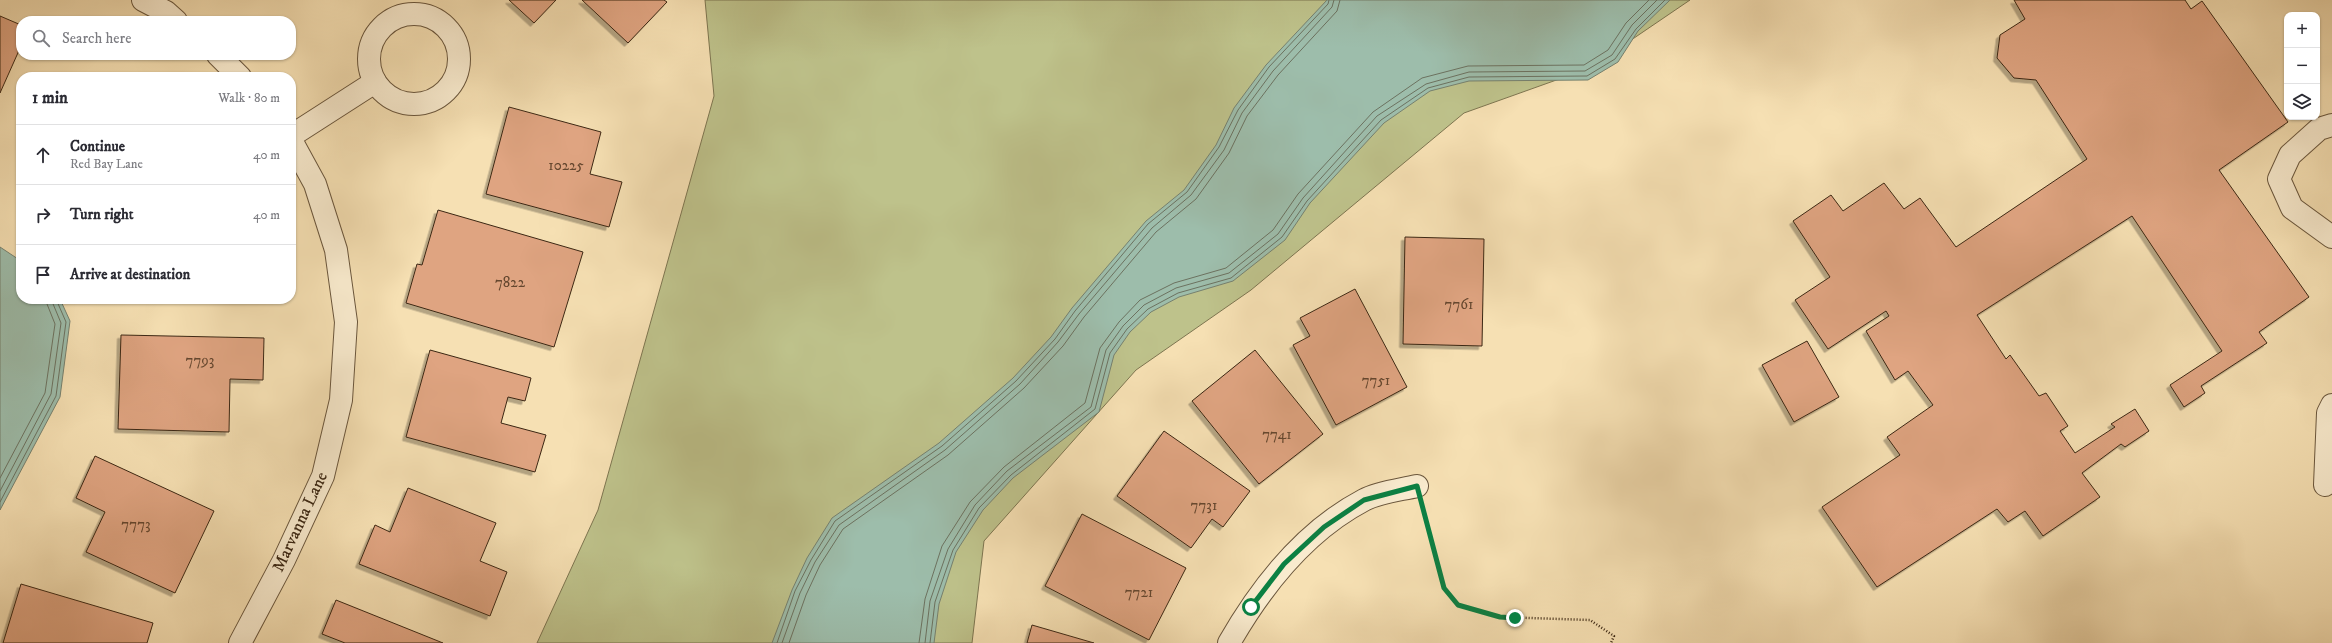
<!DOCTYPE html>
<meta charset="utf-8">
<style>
body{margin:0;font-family:"IM FELL DW Pica",serif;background:#f7f7f7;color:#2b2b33}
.controls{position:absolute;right:12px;top:12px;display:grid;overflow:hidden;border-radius:8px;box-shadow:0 1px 3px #0004}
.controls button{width:36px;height:36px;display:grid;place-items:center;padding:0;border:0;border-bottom:1px solid #e1e1e2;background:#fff;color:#2b2b33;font:20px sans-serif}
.stop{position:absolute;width:12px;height:12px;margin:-9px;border:3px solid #0b8043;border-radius:50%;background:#fff}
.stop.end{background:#0b8043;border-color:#fff;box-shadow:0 1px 4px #0008}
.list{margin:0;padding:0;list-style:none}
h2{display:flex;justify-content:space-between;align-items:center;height:52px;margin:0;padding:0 16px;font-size:17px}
h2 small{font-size:13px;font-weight:400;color:#7c7c81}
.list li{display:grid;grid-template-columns:26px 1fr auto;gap:12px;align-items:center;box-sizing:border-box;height:60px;padding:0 16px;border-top:1px solid #e1e1e2}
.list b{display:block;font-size:15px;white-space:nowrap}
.list p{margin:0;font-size:13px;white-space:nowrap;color:#7c7c81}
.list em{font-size:13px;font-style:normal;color:#7c7c81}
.icon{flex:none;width:22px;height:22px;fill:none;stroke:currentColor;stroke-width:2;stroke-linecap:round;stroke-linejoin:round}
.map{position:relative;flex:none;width:2332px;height:643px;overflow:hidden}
.search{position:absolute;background:#fff;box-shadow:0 1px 3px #0004;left:16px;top:16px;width:280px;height:44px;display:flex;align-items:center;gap:10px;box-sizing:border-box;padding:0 14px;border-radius:16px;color:#7c7c81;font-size:15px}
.panel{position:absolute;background:#fff;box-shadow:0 1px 3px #0004;left:16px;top:72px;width:280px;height:232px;border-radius:16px}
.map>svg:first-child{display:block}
.green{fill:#bec28b;stroke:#7d7550}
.water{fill:#9dbdab;stroke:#76816f}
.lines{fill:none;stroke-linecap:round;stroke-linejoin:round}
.shore{stroke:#6c7260;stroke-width:1}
.building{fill:#dfa481;stroke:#3c2814;filter:url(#shadow)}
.minor-casing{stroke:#6a563c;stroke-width:24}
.path{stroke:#3c2814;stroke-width:2.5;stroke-dasharray:1 2;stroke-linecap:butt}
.minor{stroke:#f9ebce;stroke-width:22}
.route{stroke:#0b8043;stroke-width:5}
.labels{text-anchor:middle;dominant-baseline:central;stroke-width:3;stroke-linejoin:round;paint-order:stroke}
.number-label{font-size:15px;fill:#65472f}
.street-label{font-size:17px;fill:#3c2814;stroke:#f9ebce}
</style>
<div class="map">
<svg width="2332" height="643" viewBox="0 0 2332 643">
<defs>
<filter id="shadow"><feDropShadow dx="-3.5" dy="3.5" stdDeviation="0" flood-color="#0004"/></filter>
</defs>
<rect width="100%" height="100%" fill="#f6e0b3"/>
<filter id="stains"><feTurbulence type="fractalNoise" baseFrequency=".005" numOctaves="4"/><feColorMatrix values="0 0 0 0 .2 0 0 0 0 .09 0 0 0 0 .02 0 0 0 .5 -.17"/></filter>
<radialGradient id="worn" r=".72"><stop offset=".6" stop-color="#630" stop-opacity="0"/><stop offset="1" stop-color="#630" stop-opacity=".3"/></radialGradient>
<polygon class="green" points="705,0 1690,0 1590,68 1464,113 1251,290 1136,370 984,541 972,643 537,643 598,510 714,96"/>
<g class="water">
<polygon points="1327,0 1670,0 1638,31 1618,62 1588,80 1469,81 1430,91 1384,123 1310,203 1285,240 1233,281 1179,297 1151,312 1130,332 1114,355 1099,412 1013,478 983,510 956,552 939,604 934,643 772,643 792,590 807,558 832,518 939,443 1013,378 1051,337 1072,308 1146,221 1184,190 1216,145 1234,108 1266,65"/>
<polygon points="0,247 21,261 21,299 60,299 70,321 60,397 0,510"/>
</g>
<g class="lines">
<g class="shore">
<polyline points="0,478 45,393 55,324 45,299"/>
<polyline points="0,491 51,394 61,323 51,299"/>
<polyline points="0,502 56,396 66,322 56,299"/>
<polyline points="777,643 795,591 811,560 835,521 942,446 1016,381 1055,339 1075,311 1148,224 1187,192 1219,147 1238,110 1269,67 1328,4 1329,0"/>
<polyline points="782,643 800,593 815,562 839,525 945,450 1020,384 1058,342 1079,314 1152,228 1191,195 1224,150 1242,113 1273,71 1332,7 1334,0"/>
<polyline points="789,643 806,595 820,565 843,529 948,455 1024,388 1063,346 1084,317 1156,232 1196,199 1229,153 1247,116 1278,75 1337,11 1340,0"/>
<polyline points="919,643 925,599 942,546 970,502 1004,467 1085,403 1100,348 1119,322 1140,300 1174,283 1226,268 1273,230 1298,194 1373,112 1422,78 1468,66 1584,65 1608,50 1626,23 1649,0"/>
<polyline points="925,643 930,601 948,549 975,505 1007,471 1091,407 1106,350 1123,326 1144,305 1176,288 1229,273 1278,234 1303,198 1377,116 1426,84 1469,72 1585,71 1612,55 1632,25 1657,0"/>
<polyline points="930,643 935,602 953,550 979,508 1011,475 1095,409 1110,353 1127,329 1148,309 1178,293 1231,278 1282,237 1307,201 1381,120 1428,88 1469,77 1587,76 1615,59 1636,29 1665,0"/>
</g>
</g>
<g class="building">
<polygon points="509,0 556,0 534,23"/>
<polygon points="582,0 664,0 667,2 628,43"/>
<polygon points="2014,0 2185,0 2191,9 2202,1 2288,122 2219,170 2309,297 2259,332 2267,343 2201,386 2205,393 2184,407 2170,385 2222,351 2132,216 1977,315 2006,359 2010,355 2039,396 2046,393 2068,426 2060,431 2075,453 2115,427 2111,424 2135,409 2149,431 2125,447 2121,444 2082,473 2100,497 2043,536 2025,511 2008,522 1997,509 1877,587 1822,507 1900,455 1887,437 1933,405 1908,371 1895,380 1866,331 1889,316 1886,311 1828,349 1795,300 1830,277 1793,221 1831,195 1843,211 1884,183 1904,209 1920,198 1956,247 2087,159 2036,80 2014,78 1997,58 2000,35 2025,19"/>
<polygon points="0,16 21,25 21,46 0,93"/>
<polygon points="509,107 601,132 590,174 622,182 609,227 486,194"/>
<polygon points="438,210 583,252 554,347 406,303 417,264 422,265"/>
<polygon points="1405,237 1484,239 1482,346 1403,344"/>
<polygon points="1355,289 1407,387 1336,425 1293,345 1310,336 1300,318"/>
<polygon points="121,335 264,338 263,380 230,379 229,432 118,429"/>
<polygon points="1807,341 1839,397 1794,422 1762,365"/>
<polygon points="430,350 531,378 525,401 508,397 501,423 546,435 535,472 406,437"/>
<polygon points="1255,350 1323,434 1259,484 1192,401"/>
<polygon points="1164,431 1250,491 1223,527 1212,519 1191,548 1117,496"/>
<polygon points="95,456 214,511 175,593 86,552 105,512 76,498"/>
<polygon points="408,488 496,523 480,561 507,572 490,616 359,564 375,525 390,532"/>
<polygon points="1082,514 1186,568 1149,640 1045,586"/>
<polygon points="21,584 153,623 147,643 3,643"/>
<polygon points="336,600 443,643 345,643 322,634"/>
<polygon points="1032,625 1094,643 1027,643"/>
</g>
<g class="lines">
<g class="minor-casing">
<g id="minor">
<polyline points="143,0 166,12 176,21"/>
<circle cx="414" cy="59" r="45"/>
<polyline points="218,55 240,77"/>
<polyline points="2332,125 2319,129 2290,155 2279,179 2292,208 2332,237"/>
<polyline points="291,136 375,82"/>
<polyline points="2325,485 2328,413 2332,405"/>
<polyline points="240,643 284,560 323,476 341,400 346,322 336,250 315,184 291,140"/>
<path d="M1229,643C1261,587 1305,531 1364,500C1379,492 1400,490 1417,486"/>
</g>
</g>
<polyline class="path" points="1424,514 1444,588 1458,605 1500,617 1590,620 1614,636 1611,643"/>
<use href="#minor" class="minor"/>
</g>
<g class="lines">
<polyline class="route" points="1251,607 1284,564 1324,527 1364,500 1417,486 1444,588 1458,605 1500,617 1515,618"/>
</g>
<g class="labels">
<g class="number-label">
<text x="566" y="165">10225</text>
<text x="510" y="282">7822</text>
<text x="1459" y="304">7761</text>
<text x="200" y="360">7793</text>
<text x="1376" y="380">7751</text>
<text x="1277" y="434">7741</text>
<text x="1204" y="505">7731</text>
<text x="136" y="524">7773</text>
<text x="1139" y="592">7721</text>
</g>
<g class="street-label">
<text transform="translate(300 522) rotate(-65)">Marvanna Lane</text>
</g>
</g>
<rect width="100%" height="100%" filter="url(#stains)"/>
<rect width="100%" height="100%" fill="url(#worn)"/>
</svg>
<div class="controls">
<button>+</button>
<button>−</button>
<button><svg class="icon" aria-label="layers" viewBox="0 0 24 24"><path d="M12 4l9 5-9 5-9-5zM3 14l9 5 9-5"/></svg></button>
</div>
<div class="stop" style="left:1251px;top:607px"></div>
<div class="stop end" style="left:1515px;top:618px"></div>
<div class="search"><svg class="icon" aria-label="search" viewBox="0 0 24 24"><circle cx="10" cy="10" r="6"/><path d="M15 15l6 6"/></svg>Search here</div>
<section class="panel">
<h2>1 min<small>Walk · 80 m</small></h2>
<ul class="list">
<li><svg class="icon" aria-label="ahead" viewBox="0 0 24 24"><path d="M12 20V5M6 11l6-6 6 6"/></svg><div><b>Continue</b><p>Red Bay Lane</p></div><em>40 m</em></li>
<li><svg class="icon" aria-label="right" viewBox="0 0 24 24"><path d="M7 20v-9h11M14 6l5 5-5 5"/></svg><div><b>Turn right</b></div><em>40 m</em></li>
<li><svg class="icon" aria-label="arrive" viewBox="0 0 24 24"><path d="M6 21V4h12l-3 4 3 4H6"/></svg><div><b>Arrive at destination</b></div></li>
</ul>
</section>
</div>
